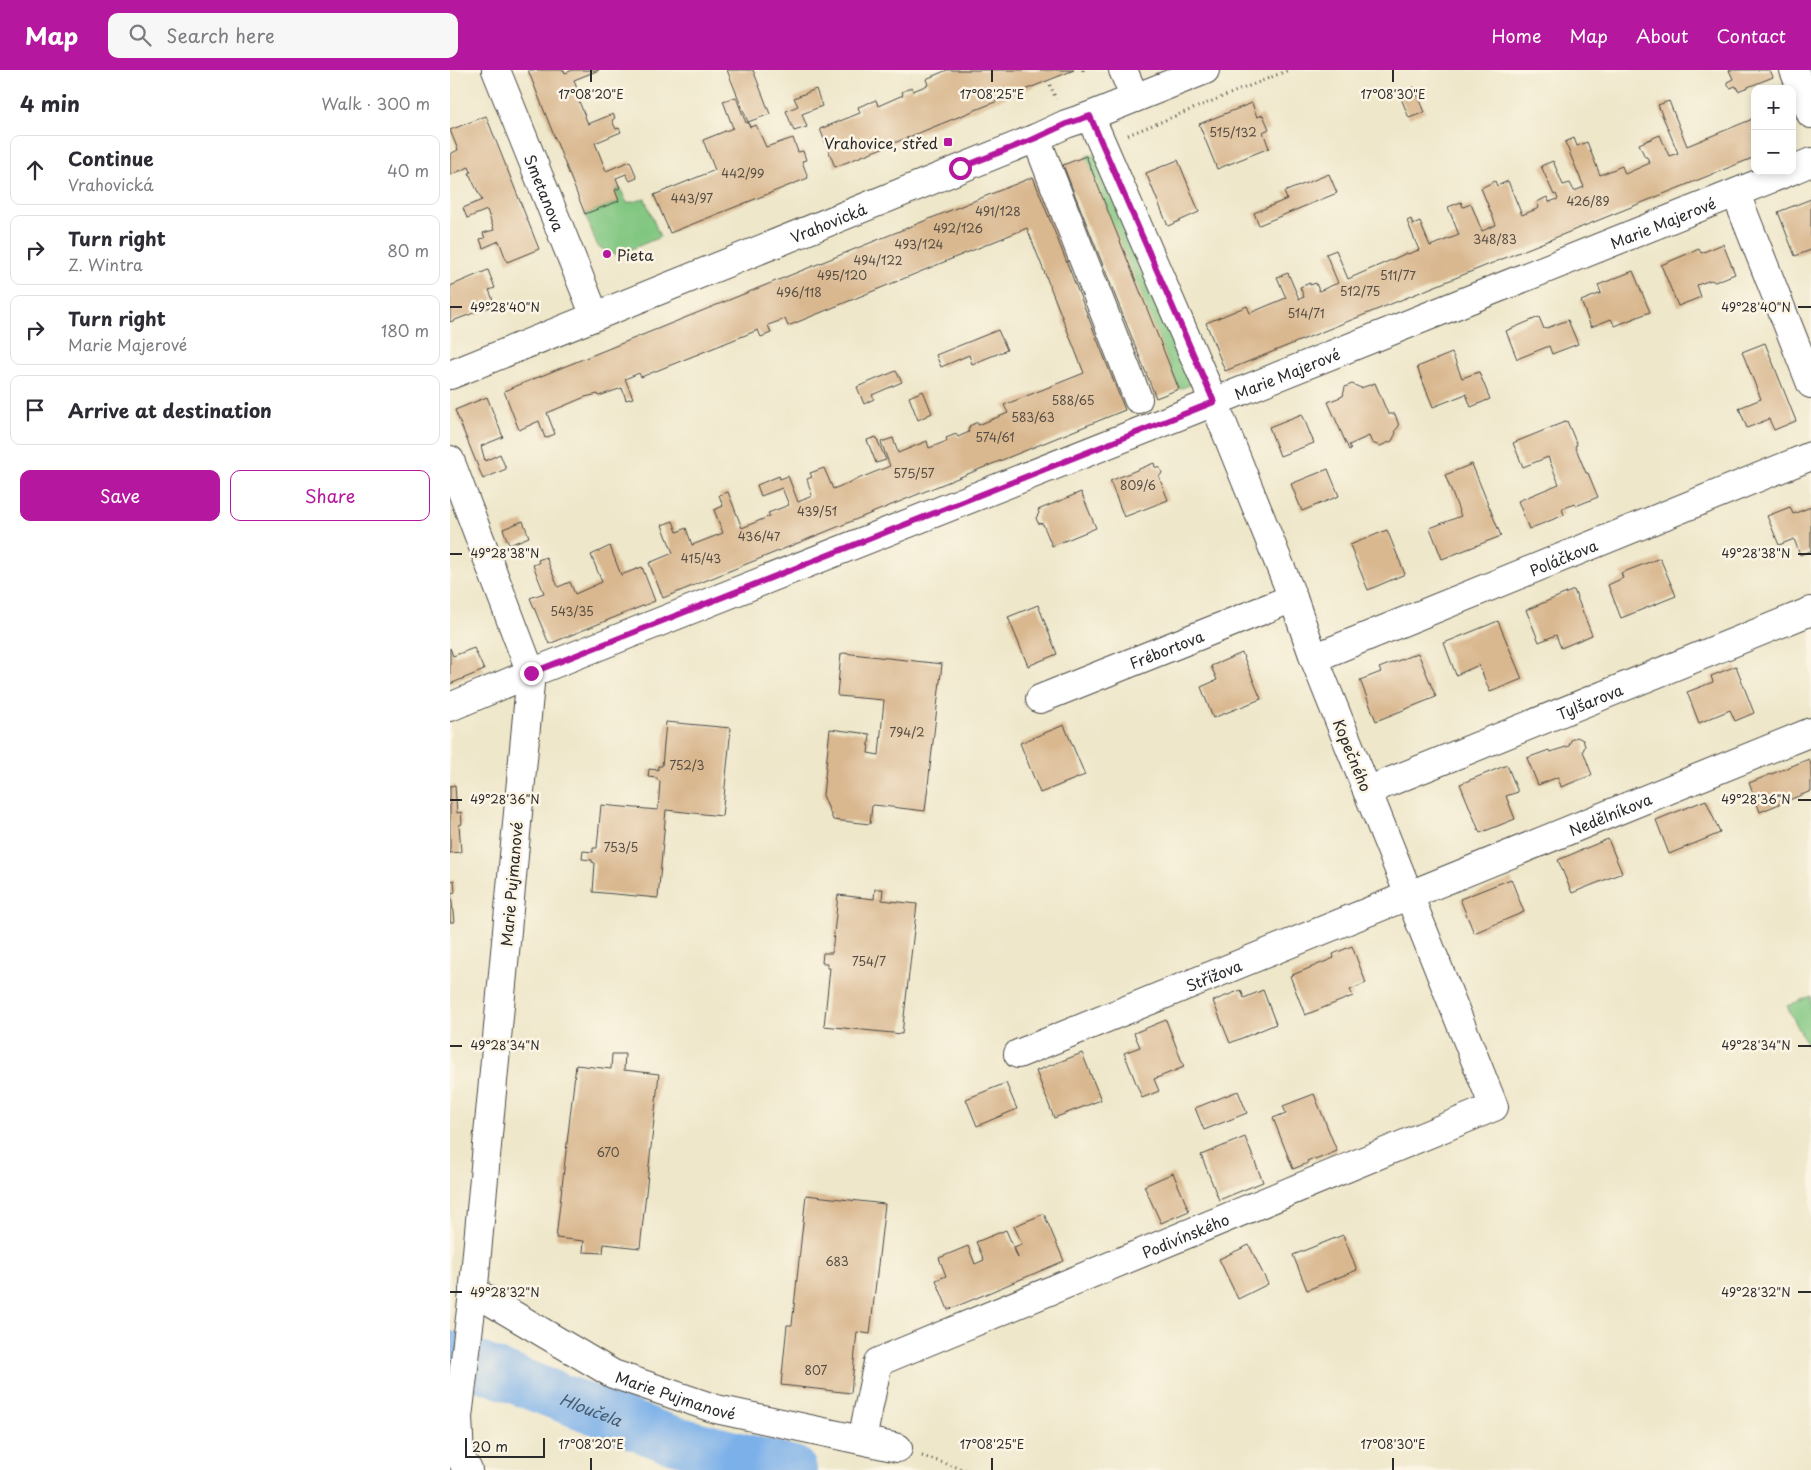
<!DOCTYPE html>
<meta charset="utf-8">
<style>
body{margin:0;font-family:"Playpen Sans",sans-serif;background:#f7f7f7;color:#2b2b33}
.controls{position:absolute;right:15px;top:15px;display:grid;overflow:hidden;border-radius:10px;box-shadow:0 2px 8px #0003}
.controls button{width:45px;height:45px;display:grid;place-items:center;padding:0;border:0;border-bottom:1px solid #e1e1e2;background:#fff;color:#2b2b33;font:25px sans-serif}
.scale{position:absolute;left:15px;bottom:12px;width:80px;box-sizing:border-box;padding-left:5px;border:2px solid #2b2b2b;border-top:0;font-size:14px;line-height:18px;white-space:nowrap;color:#2b2b2b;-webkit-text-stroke:4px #fcf5e5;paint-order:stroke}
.stop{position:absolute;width:15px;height:15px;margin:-11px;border:4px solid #b5179e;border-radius:50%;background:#fff}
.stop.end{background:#b5179e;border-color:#fff;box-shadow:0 1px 5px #0008}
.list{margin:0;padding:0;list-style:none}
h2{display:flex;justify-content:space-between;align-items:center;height:65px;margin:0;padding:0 20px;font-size:21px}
h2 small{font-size:16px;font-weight:400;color:#7c7c81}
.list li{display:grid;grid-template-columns:32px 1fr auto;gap:15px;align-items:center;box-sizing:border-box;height:70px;margin:0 10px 10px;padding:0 10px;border:1px solid #e1e1e2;border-radius:10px}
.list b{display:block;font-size:19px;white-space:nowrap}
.list p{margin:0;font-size:16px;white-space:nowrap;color:#7c7c81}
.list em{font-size:16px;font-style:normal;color:#7c7c81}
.actions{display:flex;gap:10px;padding:15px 20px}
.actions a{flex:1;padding:11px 0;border:1px solid #b5179e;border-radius:10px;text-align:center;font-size:18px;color:#b5179e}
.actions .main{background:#b5179e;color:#fff}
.icon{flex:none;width:28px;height:28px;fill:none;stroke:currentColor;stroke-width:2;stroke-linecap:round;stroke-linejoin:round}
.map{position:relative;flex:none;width:1361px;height:1400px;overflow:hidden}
header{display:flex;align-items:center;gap:30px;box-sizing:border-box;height:70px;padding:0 25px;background:#b5179e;color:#fff}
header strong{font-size:24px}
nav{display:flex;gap:28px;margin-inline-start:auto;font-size:18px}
.search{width:350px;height:45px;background:#f7f7f7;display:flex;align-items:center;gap:12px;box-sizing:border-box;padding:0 18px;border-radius:10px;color:#7c7c81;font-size:19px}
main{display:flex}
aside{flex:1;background:#fff}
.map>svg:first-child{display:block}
.green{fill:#80c680;stroke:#567856}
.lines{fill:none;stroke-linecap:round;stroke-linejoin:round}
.river{stroke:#7bb0e9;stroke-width:48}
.building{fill:#d9b890}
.minor-casing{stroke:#484743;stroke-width:30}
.path{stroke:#484743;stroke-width:3;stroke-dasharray:1 4;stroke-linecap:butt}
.minor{stroke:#fff;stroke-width:28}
.route{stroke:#b5179e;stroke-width:6}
.ticks{fill:none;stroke:#2b2b2b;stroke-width:2}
.poi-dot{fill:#b5179e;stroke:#fcf5e5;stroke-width:2}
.labels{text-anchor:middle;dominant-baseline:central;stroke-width:5;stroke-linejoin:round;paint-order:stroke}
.number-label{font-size:12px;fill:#564e44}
.poi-label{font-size:15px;fill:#2b2b2b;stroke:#fcf5e5;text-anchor:end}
.street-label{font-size:15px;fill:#2b2b2b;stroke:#fcf5e5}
.water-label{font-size:16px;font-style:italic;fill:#475a6e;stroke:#fcf5e5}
.ticks-label{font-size:12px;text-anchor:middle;fill:#2b2b2b;stroke:#fcf5e5;stroke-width:5;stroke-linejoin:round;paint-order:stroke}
</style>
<header>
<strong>Map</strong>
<div class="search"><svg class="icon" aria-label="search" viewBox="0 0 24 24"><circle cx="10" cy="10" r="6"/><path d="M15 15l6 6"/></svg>Search here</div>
<nav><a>Home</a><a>Map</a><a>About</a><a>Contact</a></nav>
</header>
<main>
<aside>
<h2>4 min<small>Walk · 300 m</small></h2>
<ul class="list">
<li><svg class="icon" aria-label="ahead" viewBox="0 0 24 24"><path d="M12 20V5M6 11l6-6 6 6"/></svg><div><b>Continue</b><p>Vrahovická</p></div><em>40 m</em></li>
<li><svg class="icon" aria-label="right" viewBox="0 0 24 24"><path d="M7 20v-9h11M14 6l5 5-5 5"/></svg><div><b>Turn right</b><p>Z. Wintra</p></div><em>80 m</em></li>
<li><svg class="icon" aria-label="right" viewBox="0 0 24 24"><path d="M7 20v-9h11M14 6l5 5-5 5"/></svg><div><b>Turn right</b><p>Marie Majerové</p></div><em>180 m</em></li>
<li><svg class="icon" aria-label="arrive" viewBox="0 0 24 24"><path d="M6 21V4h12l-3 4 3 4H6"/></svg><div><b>Arrive at destination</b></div></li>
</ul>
<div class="actions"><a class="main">Save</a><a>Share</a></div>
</aside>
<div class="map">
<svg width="1361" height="1400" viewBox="0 0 1361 1400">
<rect width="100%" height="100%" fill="#fcf5e5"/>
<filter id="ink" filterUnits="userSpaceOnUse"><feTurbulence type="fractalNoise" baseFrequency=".02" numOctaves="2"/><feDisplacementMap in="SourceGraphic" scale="10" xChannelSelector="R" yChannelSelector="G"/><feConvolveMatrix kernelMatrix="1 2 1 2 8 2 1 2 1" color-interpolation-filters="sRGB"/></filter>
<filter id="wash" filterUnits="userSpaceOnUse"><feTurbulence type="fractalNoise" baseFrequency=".0096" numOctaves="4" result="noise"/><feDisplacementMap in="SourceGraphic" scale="20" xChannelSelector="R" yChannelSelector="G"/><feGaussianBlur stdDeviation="1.12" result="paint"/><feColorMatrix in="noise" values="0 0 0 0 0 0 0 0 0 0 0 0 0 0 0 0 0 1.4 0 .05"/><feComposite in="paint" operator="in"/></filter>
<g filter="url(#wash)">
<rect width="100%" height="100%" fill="#eee7ca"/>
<g class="green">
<polygon points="651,81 743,314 729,319 646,114 636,86"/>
<polygon points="170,118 177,133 195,129 210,167 167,185 148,177 135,144 169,131 165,120"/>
<polygon points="1361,926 1361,983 1337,936"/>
</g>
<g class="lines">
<path class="river" id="s1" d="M0,1285L214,1367L343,1400"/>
</g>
<g id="blocks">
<g class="building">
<polygon points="78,0 114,0 115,3 123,0 149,0 124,10 129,25 127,26 138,54 163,44 165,48 162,50 164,55 166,59 169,58 171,62 145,73 156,101 180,91 187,108 180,111 176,104 166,108 170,118 165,120 169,131 135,144"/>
<polygon points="277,0 303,0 320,44 298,52"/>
<polygon points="497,0 624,0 385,97 370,59 410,43 408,37 426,30 428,36 453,25 452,22 462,17 463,21 478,15 476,9"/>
<polygon points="1279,0 1320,0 1323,7 1288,21 1286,16 1280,18 1277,12 1283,9"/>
<polygon points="964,17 975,42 959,48 949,23"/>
<polygon points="366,19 372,36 352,44 357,57 344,61 336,41 348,36 344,28"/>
<polygon points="286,27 296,53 298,52 300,57 306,55 316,77 343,68 348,82 353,81 356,90 352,91 358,108 220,163 204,125 265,100 253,70 283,58 273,31"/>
<polygon points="1219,31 1237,76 1305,48 1305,87 775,301 756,253 797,236 800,243 836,228 827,207 838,203 849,229 854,227 850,217 860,213 860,215 866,213 869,221 888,213 876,184 886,180 898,209 957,183 958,184 969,180 957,151 961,149 963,155 970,152 980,176 1009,165 998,137 1011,132 1013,137 1021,134 1032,161 1046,155 1031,118 1045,111 1047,116 1058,111 1072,145 1089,138 1087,132 1097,127 1099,132 1108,129 1106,124 1104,125 1091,96 1103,91 1113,115 1120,113 1124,121 1134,117 1115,72 1124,68 1127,76 1137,72 1150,105 1172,96 1175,104 1200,93 1197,87 1195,87 1189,74 1210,65 1219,86 1228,83 1208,35"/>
<polygon points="802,33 807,47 813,45 819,59 813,62 819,78 767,99 749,54"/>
<polygon points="36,46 89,179 57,192 49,171 33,178 30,169 35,168 33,163 44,160 37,140 17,148 13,138 32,130 24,114 19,103 21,102 19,97 0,105 0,84 8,80 0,60"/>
<polygon points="636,86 729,319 706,328 613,95"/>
<polygon points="728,90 749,142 718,156 696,103"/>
<polygon points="879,104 887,123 809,155 804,143 837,129 834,122"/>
<polygon points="583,107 675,340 213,528 199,493 223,483 212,455 223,451 227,462 236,458 242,475 273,463 264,440 273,436 269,425 278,422 292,458 320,446 318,443 339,435 332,418 311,426 307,415 329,406 330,409 338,406 348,432 362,426 357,409 362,407 360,403 374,398 383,419 440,396 431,372 443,368 448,383 477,371 479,378 497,371 496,368 506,364 508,367 519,362 518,359 520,358 519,356 528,352 528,355 558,343 554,335 634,303 577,158 338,256 335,249 318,255 321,263 311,267 308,260 191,307 189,303 175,309 183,328 176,330 172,318 149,326 148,324 135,327 97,343 105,364 95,368 89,351 69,360 54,321"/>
<polygon points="1361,129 1361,180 1345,186 1328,142"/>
<polygon points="1273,174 1285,204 1265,212 1261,210 1247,215 1251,227 1228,236 1211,195 1249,179 1251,183"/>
<polygon points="38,200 45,218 39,220 45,235 0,252 0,216"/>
<polygon points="1183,201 1200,242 1165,256 1161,249 1141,257 1131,231 1151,223 1148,215"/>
<polygon points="1089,247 1094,259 1118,250 1128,274 1102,284 1099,276 1067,289 1056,261"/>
<polygon points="548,260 557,280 522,294 519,285 491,297 486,285"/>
<polygon points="1315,273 1346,351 1324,360 1319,349 1297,358 1289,338 1311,329 1292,282"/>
<polygon points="1002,283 1012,308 1029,302 1040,329 1021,337 1016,324 983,337 967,297"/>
<polygon points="446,301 452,312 422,325 424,329 414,334 407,317"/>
<polygon points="925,313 938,344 945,344 949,356 945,361 946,363 942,371 930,376 922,373 919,366 899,375 901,379 899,380 878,332 893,326 895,317 902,314 911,318"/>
<polygon points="473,321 482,343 468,350 459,327"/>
<polygon points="37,327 53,367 31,376 35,391 50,384 56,399 33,409 5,340"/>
<polygon points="852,344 864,373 830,386 819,357"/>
<polygon points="1117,351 1127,375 1125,376 1136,403 1138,403 1148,427 1126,436 1125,434 1112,439 1114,445 1079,459 1068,431 1109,414 1098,387 1073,397 1063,373"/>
<polygon points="426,367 436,390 426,393 417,370"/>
<polygon points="704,393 705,397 710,398 712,403 709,407 718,430 674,447 660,411"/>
<polygon points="1022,394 1051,466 992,489 980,458 1011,446 995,405"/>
<polygon points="878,399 889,426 852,441 841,414"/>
<polygon points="631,422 646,458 602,476 593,454 588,453 586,448 589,443 588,440"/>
<polygon points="1340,437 1343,444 1361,437 1361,481 1350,485 1344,469 1329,475 1317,446"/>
<polygon points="73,451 79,467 59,475 53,459"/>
<polygon points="937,460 955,504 918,520 900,475"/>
<polygon points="160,476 171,505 192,497 205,531 99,574 80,528 94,523 83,495 89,493 88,490 96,487 108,517 120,512 125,524 152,512 141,485"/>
<polygon points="1210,488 1226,526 1171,548 1158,515 1173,508 1171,503"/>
<polygon points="1124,520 1142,565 1111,578 1106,565 1089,572 1076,540"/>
<polygon points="588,535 607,584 578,596 558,547"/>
<polygon points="1048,551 1072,609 1040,622 1029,595 1006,605 994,573"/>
<polygon points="0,578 3,586 24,578 34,600 0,614"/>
<polygon points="393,583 492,594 475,741 424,735 422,736 420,754 383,750 373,725 380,659 420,664 418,683 429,685 434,630 388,626 387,624 391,584"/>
<polygon points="792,583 811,629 763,648 751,617 767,610 761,596"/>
<polygon points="968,583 986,627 926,651 910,610 931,602 929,598"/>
<polygon points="1286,596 1304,643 1285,651 1280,640 1249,653 1237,622 1263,612 1261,606"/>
<polygon points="216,652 281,658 272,746 216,740 208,828 143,822 145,793 142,792 142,790 132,789 133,781 143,782 143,778 147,778 151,735 208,740 210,711 207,710 207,708 198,707 199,699 208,700 208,696 212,696"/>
<polygon points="614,655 635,705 590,723 570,673"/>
<polygon points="1127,667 1133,670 1135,676 1133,681 1142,705 1111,717 1108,707 1088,715 1077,688 1099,680 1100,682 1119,676 1121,670"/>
<polygon points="1359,689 1361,695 1361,721 1310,742 1299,713"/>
<polygon points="1057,695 1068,722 1056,726 1065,749 1030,763 1010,714"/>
<polygon points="5,715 7,743 11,742 12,754 9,755 11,782 0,783 0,716"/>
<polygon points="1256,730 1270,763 1219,784 1206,750"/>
<polygon points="1158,769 1172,803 1122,823 1108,790"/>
<polygon points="1061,809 1074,842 1024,863 1010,829"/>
<polygon points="4,810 5,822 1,823 4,852 0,852 0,811"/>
<polygon points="425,819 433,819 432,830 467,834 452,964 374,956 380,898 377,898 377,893 372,893 373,883 382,883 388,825 424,829"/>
<polygon points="902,876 916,913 900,920 903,926 855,945 840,906 884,888 883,884"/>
<polygon points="791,920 794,928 813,920 826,954 780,973 763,931"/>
<polygon points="716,950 734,997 704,1009 709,1021 692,1028 674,983 690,977 684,963"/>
<polygon points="632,983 651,1030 604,1048 586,1001"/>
<polygon points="162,984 175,984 174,1000 209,1004 190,1178 154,1174 153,1183 133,1182 134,1171 106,1168 126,995 161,999"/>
<polygon points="556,1013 567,1039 527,1056 516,1029"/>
<polygon points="788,1021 797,1043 754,1060 745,1038"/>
<polygon points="864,1024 887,1081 865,1090 864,1088 857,1091 858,1093 843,1099 823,1048 836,1043 833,1036"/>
<polygon points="795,1067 813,1112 769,1130 751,1085"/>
<polygon points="723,1103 739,1141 711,1153 694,1116"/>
<polygon points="356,1125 435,1134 420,1264 407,1262 401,1323 331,1315 337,1255 342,1255"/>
<polygon points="594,1144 614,1191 498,1240 486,1210 496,1206 489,1188 518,1176 525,1194 534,1190 526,1172 556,1160 568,1188 564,1177 572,1174 564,1156"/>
<polygon points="893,1165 907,1200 857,1220 843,1185"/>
<polygon points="799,1175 818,1214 788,1229 769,1189"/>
</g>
</g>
</g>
<g filter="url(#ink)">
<use href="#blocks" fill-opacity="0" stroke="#484743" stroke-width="1"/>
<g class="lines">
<g class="minor-casing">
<g id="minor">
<path id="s2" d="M46,0L145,246"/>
<polyline points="673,0 685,28"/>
<polyline points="1344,0 1361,44"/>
<polyline points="586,68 688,329"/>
<polyline points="1342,100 1361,92"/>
<polyline points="1286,124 1361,314"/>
<path id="s3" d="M0,305L586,68L616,54L640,46L755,0"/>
<polyline points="0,390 81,603 24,1215 8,1347 10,1387 18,1400"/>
<path id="s4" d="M864,588L1361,386"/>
<path id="s5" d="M590,629L843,528"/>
<path id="s6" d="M0,637L81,603L764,332L1340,101"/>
<path id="s7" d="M917,721L1361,541"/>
<path id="s8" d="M568,984L1361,662"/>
<path id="s9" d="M23,1221L163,1304L266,1339L448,1378"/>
<path id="s10" d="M412,1370L428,1292L1044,1037L864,588L843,528L764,332L640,46"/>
</g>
</g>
<g class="path">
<polyline points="633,0 633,2"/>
<polyline points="600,15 606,29"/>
<polyline points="678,65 839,0"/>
<polyline points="472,1386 516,1400"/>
</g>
<use href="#minor" class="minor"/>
</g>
</g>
<g class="lines" filter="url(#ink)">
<polyline class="route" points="81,603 764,332 640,46 616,54 586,68 510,98"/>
</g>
<path class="ticks" d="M141,0V12M542,0V12M943,0V12M0,237H12M1348,237H1361M0,484H12M1348,484H1361M0,730H12M1348,730H1361M0,976H12M1348,976H1361M0,1222H12M1348,1222H1361M141,1388V1400M542,1388V1400M943,1388V1400"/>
<g class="poi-dot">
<rect x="493" y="67" width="10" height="10" rx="2.5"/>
<circle cx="157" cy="184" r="5"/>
</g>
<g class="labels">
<g class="number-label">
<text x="783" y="62">515/132</text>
<text x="293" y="103">442/99</text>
<text x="242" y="128">443/97</text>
<text x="1138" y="131">426/89</text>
<text x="548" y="141">491/128</text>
<text x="508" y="158">492/126</text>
<text x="1045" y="169">348/83</text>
<text x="469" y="174">493/124</text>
<text x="428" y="190">494/122</text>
<text x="392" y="205">495/120</text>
<text x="948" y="205">511/77</text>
<text x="910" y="221">512/75</text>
<text x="349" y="222">496/118</text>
<text x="856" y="243">514/71</text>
<text x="623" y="330">588/65</text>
<text x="583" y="347">583/63</text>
<text x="545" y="367">574/61</text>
<text x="464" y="403">575/57</text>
<text x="688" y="415">809/6</text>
<text x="367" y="441">439/51</text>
<text x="309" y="466">436/47</text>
<text x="251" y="488">415/43</text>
<text x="122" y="541">543/35</text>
<text x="457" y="662">794/2</text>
<text x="237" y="695">752/3</text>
<text x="171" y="777">753/5</text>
<text x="419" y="891">754/7</text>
<text x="158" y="1082">670</text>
<text x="387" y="1191">683</text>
<text x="366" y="1300">807</text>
</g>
<g class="poi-label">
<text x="488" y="72">Vrahovice, střed</text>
<text x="167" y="184" text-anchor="start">Pieta</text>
</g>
<g class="street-label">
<text stroke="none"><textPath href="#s2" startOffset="132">Smetanova</textPath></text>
<text stroke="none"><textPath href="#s3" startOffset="408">Vrahovická</textPath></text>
<text stroke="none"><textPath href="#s6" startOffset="1306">Marie Majerové</textPath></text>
<text stroke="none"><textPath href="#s6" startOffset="901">Marie Majerové</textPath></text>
<text stroke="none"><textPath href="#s4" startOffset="269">Poláčkova</textPath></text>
<text stroke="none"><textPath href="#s5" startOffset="136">Frébortova</textPath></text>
<text stroke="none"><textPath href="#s7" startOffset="240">Tylšarova</textPath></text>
<text transform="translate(903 685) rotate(68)">Kopečného</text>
<text stroke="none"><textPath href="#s8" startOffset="639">Nedělníkova</textPath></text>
<text transform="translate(61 814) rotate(-85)">Marie Pujmanové</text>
<text stroke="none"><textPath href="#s8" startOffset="211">Střížova</textPath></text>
<text stroke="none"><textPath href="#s10" startOffset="412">Podivínského</textPath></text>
<text stroke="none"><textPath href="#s9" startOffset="229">Marie Pujmanové</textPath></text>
</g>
<g class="water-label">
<text stroke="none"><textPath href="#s1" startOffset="151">Hloučela</textPath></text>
</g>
</g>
<g class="ticks-label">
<text x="141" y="29">17°08'20"E</text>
<text x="542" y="29">17°08'25"E</text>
<text x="943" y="29">17°08'30"E</text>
<text x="55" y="242">49°28'40"N</text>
<text x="1306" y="242">49°28'40"N</text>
<text x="55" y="488">49°28'38"N</text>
<text x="1306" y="488">49°28'38"N</text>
<text x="55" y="734">49°28'36"N</text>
<text x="1306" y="734">49°28'36"N</text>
<text x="55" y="980">49°28'34"N</text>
<text x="1306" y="980">49°28'34"N</text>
<text x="55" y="1227">49°28'32"N</text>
<text x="1306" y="1227">49°28'32"N</text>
<text x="141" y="1379">17°08'20"E</text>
<text x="542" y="1379">17°08'25"E</text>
<text x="943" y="1379">17°08'30"E</text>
</g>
</svg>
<div class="controls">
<button>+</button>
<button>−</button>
</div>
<div class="scale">20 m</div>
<div class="stop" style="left:510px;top:98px"></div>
<div class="stop end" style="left:81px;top:603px"></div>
</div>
</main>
